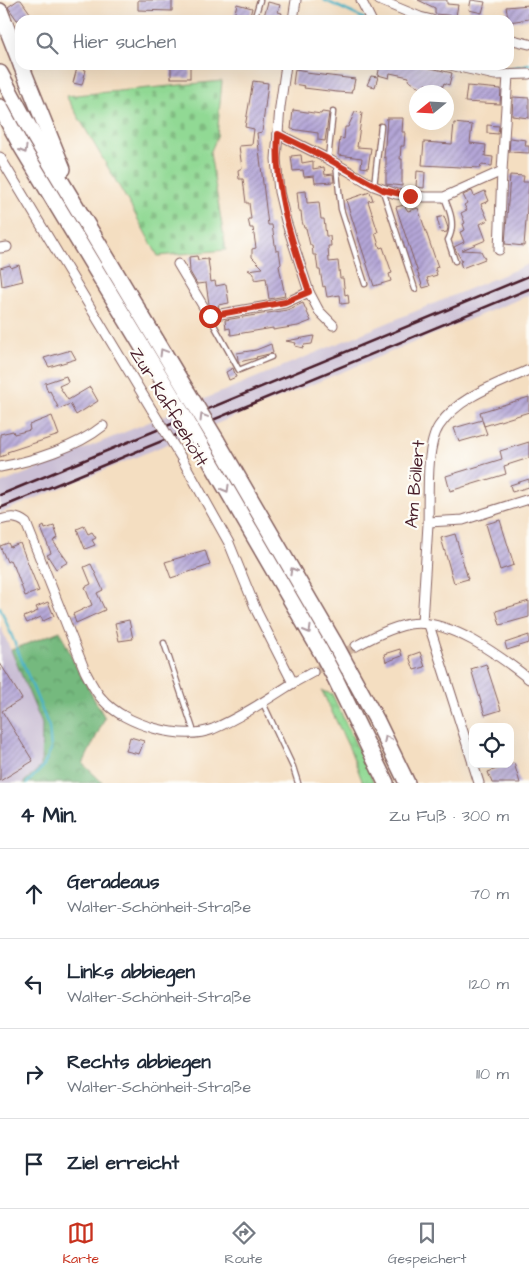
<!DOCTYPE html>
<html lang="de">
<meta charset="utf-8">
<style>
body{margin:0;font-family:"Architects Daughter",sans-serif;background:#f6f6f7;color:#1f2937}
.controls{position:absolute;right:15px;bottom:15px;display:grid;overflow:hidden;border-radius:10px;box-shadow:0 5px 20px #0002}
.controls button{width:45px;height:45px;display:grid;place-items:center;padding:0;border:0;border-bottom:1px solid #e0e1e3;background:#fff;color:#1f2937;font:25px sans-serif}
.compass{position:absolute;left:409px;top:85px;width:45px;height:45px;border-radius:50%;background:#fff;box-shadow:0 5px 20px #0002;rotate:252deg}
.stop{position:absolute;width:15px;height:15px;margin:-11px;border:4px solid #c8321e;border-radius:50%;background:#fff}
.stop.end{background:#c8321e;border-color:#fff;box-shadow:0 1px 5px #0008}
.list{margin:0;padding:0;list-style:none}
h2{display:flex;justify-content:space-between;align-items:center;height:65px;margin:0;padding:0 20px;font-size:21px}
h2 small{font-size:16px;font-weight:400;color:#747a83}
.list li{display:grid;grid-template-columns:32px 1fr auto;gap:15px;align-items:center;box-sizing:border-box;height:90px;padding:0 20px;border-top:1px solid #e0e1e3}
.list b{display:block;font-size:19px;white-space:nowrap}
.list p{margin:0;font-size:16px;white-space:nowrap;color:#747a83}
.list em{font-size:16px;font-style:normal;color:#747a83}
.icon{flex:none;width:28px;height:28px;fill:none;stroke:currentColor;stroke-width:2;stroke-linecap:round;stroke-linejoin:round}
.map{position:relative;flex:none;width:529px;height:783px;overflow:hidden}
.search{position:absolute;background:#fff;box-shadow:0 5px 20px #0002;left:15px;right:15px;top:15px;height:55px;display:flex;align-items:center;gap:12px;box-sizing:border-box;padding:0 18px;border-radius:15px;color:#747a83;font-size:19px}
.sheet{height:425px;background:#fff}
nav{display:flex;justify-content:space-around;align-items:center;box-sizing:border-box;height:70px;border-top:1px solid #e0e1e3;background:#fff;font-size:14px;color:#747a83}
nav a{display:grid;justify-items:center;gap:2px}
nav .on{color:#c8321e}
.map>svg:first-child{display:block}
.industrial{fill:#cbbfd5}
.grass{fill:url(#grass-tufts);stroke:#6e7c60}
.forest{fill:url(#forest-crowns);stroke:#5f6c54}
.cemetery{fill:url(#cemetery-stones);stroke:#6e7c60}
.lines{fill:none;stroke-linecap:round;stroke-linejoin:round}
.stream{stroke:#49b3c7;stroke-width:2.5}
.building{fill:url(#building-hatch)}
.street-tunnel{stroke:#d2b8a3;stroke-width:9;stroke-dasharray:9 4.5;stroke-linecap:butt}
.lane-casing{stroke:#866260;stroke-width:7}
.street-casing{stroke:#866260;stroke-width:11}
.highway-casing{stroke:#866260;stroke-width:18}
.lane{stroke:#fff;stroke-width:4.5}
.street{stroke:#fff;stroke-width:9}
.highway{stroke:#fff;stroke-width:15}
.rail{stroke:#4a1f2b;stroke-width:2.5}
.street-bridge-casing{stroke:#866260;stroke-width:11;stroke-linecap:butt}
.highway-bridge-casing{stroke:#866260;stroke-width:18;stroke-linecap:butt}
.street-bridge{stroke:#fff;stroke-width:9}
.highway-bridge{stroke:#fff;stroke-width:15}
.oneway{stroke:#ae9aa0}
.route{stroke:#c8321e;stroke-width:6}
.labels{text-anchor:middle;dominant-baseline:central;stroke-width:4.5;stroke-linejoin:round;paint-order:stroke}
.street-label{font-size:18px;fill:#4a1f2b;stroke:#fdfcf7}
</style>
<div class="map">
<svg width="529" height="783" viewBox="0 0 529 783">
<defs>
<pattern id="grass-tufts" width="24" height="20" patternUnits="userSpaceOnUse" patternTransform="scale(1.25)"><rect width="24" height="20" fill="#91d994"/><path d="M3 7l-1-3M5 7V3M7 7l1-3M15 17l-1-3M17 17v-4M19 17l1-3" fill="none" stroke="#7fba80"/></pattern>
<pattern id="forest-crowns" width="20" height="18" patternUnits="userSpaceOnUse" patternTransform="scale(1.25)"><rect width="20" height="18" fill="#74b97e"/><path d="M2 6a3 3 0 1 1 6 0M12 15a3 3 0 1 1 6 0" fill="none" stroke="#619667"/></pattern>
<pattern id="cemetery-stones" width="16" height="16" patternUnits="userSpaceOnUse" patternTransform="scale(1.25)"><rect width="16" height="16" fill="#91d994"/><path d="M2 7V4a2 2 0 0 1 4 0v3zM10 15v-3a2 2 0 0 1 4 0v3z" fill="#7fba80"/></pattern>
<pattern id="building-hatch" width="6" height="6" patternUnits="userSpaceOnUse" patternTransform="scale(1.25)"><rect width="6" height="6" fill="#b4a6d7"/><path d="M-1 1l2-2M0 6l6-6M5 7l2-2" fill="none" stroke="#9487af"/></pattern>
</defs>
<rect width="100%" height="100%" fill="#fdfcf7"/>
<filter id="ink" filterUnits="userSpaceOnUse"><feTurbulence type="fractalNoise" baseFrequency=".02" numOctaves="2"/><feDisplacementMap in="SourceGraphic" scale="10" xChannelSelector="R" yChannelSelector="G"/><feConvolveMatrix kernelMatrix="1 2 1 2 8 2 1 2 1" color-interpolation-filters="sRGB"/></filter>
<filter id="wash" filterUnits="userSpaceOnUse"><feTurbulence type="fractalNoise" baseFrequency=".0096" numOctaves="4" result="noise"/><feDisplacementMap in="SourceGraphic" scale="20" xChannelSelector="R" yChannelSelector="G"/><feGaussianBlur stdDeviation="1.12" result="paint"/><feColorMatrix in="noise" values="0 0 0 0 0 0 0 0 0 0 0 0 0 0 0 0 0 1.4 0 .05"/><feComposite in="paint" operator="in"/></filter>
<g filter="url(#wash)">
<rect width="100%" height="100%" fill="#f4dec1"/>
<g class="industrial">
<polygon points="529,264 529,295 0,513 0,484"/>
<polygon points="0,625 42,724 41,767 23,783 0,783"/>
</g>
<polygon class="grass" points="322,691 332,694 374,783 363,783 351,752"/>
<polygon class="forest" points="60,631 76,667 105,718 83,764 103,783 23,783 41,767 42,724 11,650"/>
<polygon class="cemetery" points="222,81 217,137 210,153 226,250 158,256 130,205 66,96"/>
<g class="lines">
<g class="stream">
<polyline points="324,0 367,20"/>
<polyline points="486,65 506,69 529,64"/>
<polyline points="0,607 49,727 51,749 43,767 27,783"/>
</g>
</g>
<g id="blocks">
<g class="building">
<polygon points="18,0 21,0 35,20 17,20 8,7"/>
<polygon points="138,0 172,0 172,11 138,10"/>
<polygon points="418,0 447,0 447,4 458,5 456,16 435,14 435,8"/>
<polygon points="471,0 485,2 482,13 469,10"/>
<polygon points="268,2 280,5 278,12 282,13 280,20 264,16"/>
<polygon points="237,4 252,8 249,20 233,20"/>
<polygon points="529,5 529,19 509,22 506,7"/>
<rect x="171" y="65" width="19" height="13"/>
<polygon points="380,65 418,65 452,73 449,85 444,83 442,88 425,84 423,90 408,80 409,77 390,73 389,78 378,75"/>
<polygon points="77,68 86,70 82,85 73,83"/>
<polygon points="295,69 307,71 306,73 355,79 353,89 352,89 351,93 337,92 304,88 305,86 293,84"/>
<polygon points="371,76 378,77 375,87 367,85"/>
<polygon points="253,81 268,83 262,132 257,133 268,225 272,225 276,251 279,250 281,264 279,266 285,296 269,299 266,278 254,280 254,274 248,270 263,268 252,257 252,249 256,248 253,228 250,228 248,219 251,219 249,203 246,203 243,179 239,179 238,170 242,168 239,146 252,145 254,129 245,127"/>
<polygon points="467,86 501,89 500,104 465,102"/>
<polygon points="513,97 529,98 529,118 512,116"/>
<polygon points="293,110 321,114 322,112 329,113 325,141 318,140 318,133 291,129"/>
<polygon points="355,112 362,113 357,147 371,148 368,168 361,167 362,158 338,155 340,138 344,139 345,127 348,127"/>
<polygon points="387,118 403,118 402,132 405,132 404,146 401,146 400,159 402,159 402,186 386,184 386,157 384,158"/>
<polygon points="454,123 472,125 470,143 486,145 485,156 493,157 492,166 481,165 480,168 422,165 424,142 452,144"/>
<polygon points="487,125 499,126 498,134 487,133"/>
<polygon points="510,138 526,140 525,146 529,146 529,153 509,152"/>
<polygon points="301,155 302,163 313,161 313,169 324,167 325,175 333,174 334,182 315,183 314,176 304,177 303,170 293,171 291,156"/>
<polygon points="417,171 425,172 424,188 416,187"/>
<polygon points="510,175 524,176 523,182 529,182 524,246 505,244"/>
<polygon points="306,191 307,203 319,202 321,219 324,219 326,236 330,236 331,246 328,246 329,262 338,261 340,278 343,278 345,295 348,294 349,303 341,304 340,295 327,297 325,286 323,287 320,270 318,270 316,255 313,255 312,245 310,245 306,228 304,228 302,221 301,211 299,211 297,192"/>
<polygon points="472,191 474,196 485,191 489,201 481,204 488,220 480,224 486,240 462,250 481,251 485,259 462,268 460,262 462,261 454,247 464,242 460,232 465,230 463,224 465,223 461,213 467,210 464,205 467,203 463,195"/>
<polygon points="370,192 373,200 368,201 378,232 375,233 380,248 383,247 392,273 389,274 391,281 374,286 346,200"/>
<polygon points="404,205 408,211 418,208 438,267 435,268 437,275 427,278 430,286 423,288 396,207"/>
<polygon points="444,216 448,228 447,232 441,233 437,218"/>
<polygon points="197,256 198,260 208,259 211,282 215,281 216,286 226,284 229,303 218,305 219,308 212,309 209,304 206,283 197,284 190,272 189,257"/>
<polygon points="10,265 11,268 19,265 23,281 2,286 0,268"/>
<polygon points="303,303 311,321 298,326 273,330 273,328 231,335 230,328 226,329 225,320 287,310"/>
<polygon points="314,336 312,344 304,345 303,348 295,346 296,343 286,341"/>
<polygon points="271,344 273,353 256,357 257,358 239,362 238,360 237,353 256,350"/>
<polygon points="71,350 76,359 49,367 44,358"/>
<polygon points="233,368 236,377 229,380 226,372"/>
<polygon points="66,376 68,382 59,386 68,400 90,387 98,401 76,415 70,404 59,409 50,391 48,392 45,383"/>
<polygon points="529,397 529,412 484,426 480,412"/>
<polygon points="52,416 59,435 7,452 8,454 0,457 0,434 13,431 14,434 30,430 29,425"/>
<polygon points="482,420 487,434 459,442 454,428"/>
<polygon points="529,442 529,458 504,466 506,474 450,491 446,476 502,459 500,451"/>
<polygon points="529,479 529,487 512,492 510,485"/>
<polygon points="500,520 514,565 500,570 486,524"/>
<polygon points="44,526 45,529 54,526 58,538 53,541 68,562 56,569 47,555 51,553 41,528"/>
<polygon points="84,526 88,534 92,532 96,538 92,540 95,545 85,549 77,529"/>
<polygon points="455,534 468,579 454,583 441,538"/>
<polygon points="8,543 10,547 20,543 39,591 25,596 14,566 13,566 10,560 7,562 0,546"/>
<polygon points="205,550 210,565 171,578 165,562"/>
<polygon points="91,564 103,590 97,593 105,610 76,623 73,614 92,605 85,587 91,584 84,567"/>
<polygon points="529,601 529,617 500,625 496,611"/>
<polygon points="48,602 54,616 43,621 41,617 27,623 24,617 38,611 36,607"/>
<polygon points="129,620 133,639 119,641 115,623"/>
<polygon points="529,635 529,643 507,650 505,643"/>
<polygon points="400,649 402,656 386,662 384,654"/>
<polygon points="420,652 425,667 414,670 409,656"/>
<polygon points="0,663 22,699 2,711 33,761 0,781"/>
<polygon points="486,664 501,710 485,715 471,669"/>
<polygon points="130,737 144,741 139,754 126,751"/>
<polygon points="514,763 520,783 492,783 488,772"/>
</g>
</g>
</g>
<g filter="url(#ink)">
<use href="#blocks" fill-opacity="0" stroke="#866260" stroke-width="1"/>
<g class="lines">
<polyline class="street-tunnel" points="313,672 356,646"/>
<g class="lane-casing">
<g id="lane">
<polyline points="254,20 260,0"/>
<polyline points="316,65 336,68"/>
<polyline points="328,159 333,112"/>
<polyline points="336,164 341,209 365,284"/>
<polyline points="374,186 381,126"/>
<polyline points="383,191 415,289"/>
<path d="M444,197C450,211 456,225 448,240L455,261"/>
<polyline points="209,316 239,370 271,357"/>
<polyline points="164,643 194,732"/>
<polyline points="263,703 293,767 298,783"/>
</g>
</g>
<g class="street-casing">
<g id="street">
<polyline points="361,0 371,20"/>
<polyline points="379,0 420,17 432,20"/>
<polyline points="293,20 296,0"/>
<polyline points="509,39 529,44"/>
<polyline points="286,65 280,107 276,159 279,192 286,221 309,292 319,311 333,325"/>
<polyline points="450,65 495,75 529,74"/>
<polyline points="278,134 328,159 374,186 396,194 425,197 444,197 502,171"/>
<polyline points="0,157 152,410"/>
<polyline points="0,248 7,247"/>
<polyline points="499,250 502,171 508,75"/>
<polyline points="178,264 209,316 285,303 309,292"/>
<polyline points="182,459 229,543 257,612 293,683 313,672"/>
<path d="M0,467C33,461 77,447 103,426"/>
<path d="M0,520C10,517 17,516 26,523L85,671C90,681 95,692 103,700C125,725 182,741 213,729C241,717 268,699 293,683"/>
<polyline points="428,522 463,520 529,499"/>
<path d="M422,623C424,590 426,557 428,524C429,499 425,447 439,426C459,396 498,384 529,370"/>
<polyline points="429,625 473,763"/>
<path d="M356,646C373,637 390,628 409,624C448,617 500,656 529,679"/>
<polyline points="473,764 479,783"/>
</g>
</g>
<g class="highway-casing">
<g id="highway">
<polyline points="0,11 20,62"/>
<polyline points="21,65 63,169"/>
<polyline points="0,73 34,136 188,393"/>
<polyline points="0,107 21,146 175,401"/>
<polyline points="217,441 335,644"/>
<polyline points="202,447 321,652"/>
<polyline points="348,668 376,719 407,783"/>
<polyline points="335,678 386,783"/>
</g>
</g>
<use href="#lane" class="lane"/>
<use href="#street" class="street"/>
<use href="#highway" class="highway"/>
<g class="rail">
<polyline points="0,495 529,276"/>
<polyline points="0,508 529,289"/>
</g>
<g class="street-bridge-casing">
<polyline id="street-bridge" points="152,410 182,459"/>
</g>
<g class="highway-bridge-casing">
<g id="highway-bridge">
<polyline points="188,393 217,441"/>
<polyline points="175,401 202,447"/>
<polyline points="335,644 348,668"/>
<polyline points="321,652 335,678"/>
</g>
</g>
<use href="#street-bridge" class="street-bridge"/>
<use href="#highway-bridge" class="highway-bridge"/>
</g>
<defs><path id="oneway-chevron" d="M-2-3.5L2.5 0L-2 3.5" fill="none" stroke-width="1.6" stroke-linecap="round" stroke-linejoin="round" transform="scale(1.25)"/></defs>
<g class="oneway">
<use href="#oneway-chevron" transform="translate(24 150) rotate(60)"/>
<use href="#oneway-chevron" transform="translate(163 352) rotate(-121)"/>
<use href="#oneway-chevron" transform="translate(203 417) rotate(-121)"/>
<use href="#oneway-chevron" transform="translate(226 489) rotate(60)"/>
<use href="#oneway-chevron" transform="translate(293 571) rotate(-120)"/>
<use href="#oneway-chevron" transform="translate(308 630) rotate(60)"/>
<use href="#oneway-chevron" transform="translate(387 739) rotate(-116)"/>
</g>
</g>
<g class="lines" filter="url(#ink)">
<path class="route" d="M210,316L285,302L309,292C291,238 274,192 278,134L328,159L383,190L410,196"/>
</g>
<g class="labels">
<g class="street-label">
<text transform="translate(169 407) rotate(59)">Zur Kaffeehött</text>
<text transform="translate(415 484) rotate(-85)">Am Böllert</text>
</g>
</g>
</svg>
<div class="controls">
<button><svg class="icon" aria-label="locate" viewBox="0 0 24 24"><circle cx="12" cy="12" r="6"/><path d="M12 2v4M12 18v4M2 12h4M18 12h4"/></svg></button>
</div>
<svg class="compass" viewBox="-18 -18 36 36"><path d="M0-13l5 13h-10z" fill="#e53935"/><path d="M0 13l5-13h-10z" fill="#747a83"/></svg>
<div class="stop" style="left:210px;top:316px"></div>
<div class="stop end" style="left:410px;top:196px"></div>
<div class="search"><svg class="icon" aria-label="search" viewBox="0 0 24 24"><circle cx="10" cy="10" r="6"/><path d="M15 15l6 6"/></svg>Hier suchen</div>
</div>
<section class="sheet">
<h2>4 Min.<small>Zu Fuß · 300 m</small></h2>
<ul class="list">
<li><svg class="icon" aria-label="ahead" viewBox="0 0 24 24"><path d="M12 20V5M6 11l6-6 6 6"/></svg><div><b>Geradeaus</b><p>Walter-Schönheit-Straße</p></div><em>70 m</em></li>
<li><svg class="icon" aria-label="left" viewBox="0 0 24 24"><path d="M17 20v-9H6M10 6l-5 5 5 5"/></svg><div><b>Links abbiegen</b><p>Walter-Schönheit-Straße</p></div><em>120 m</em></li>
<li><svg class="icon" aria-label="right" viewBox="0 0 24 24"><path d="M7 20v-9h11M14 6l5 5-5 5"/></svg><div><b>Rechts abbiegen</b><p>Walter-Schönheit-Straße</p></div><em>110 m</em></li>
<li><svg class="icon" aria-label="arrive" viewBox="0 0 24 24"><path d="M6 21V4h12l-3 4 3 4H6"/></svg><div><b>Ziel erreicht</b></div></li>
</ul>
</section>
<nav>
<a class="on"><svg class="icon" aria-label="map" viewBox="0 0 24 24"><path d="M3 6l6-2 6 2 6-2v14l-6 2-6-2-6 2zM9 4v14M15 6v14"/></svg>Karte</a>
<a><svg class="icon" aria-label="directions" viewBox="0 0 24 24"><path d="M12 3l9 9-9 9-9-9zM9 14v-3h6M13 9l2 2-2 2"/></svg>Route</a>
<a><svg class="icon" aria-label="saved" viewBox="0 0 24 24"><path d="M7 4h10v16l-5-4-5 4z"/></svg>Gespeichert</a>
</nav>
